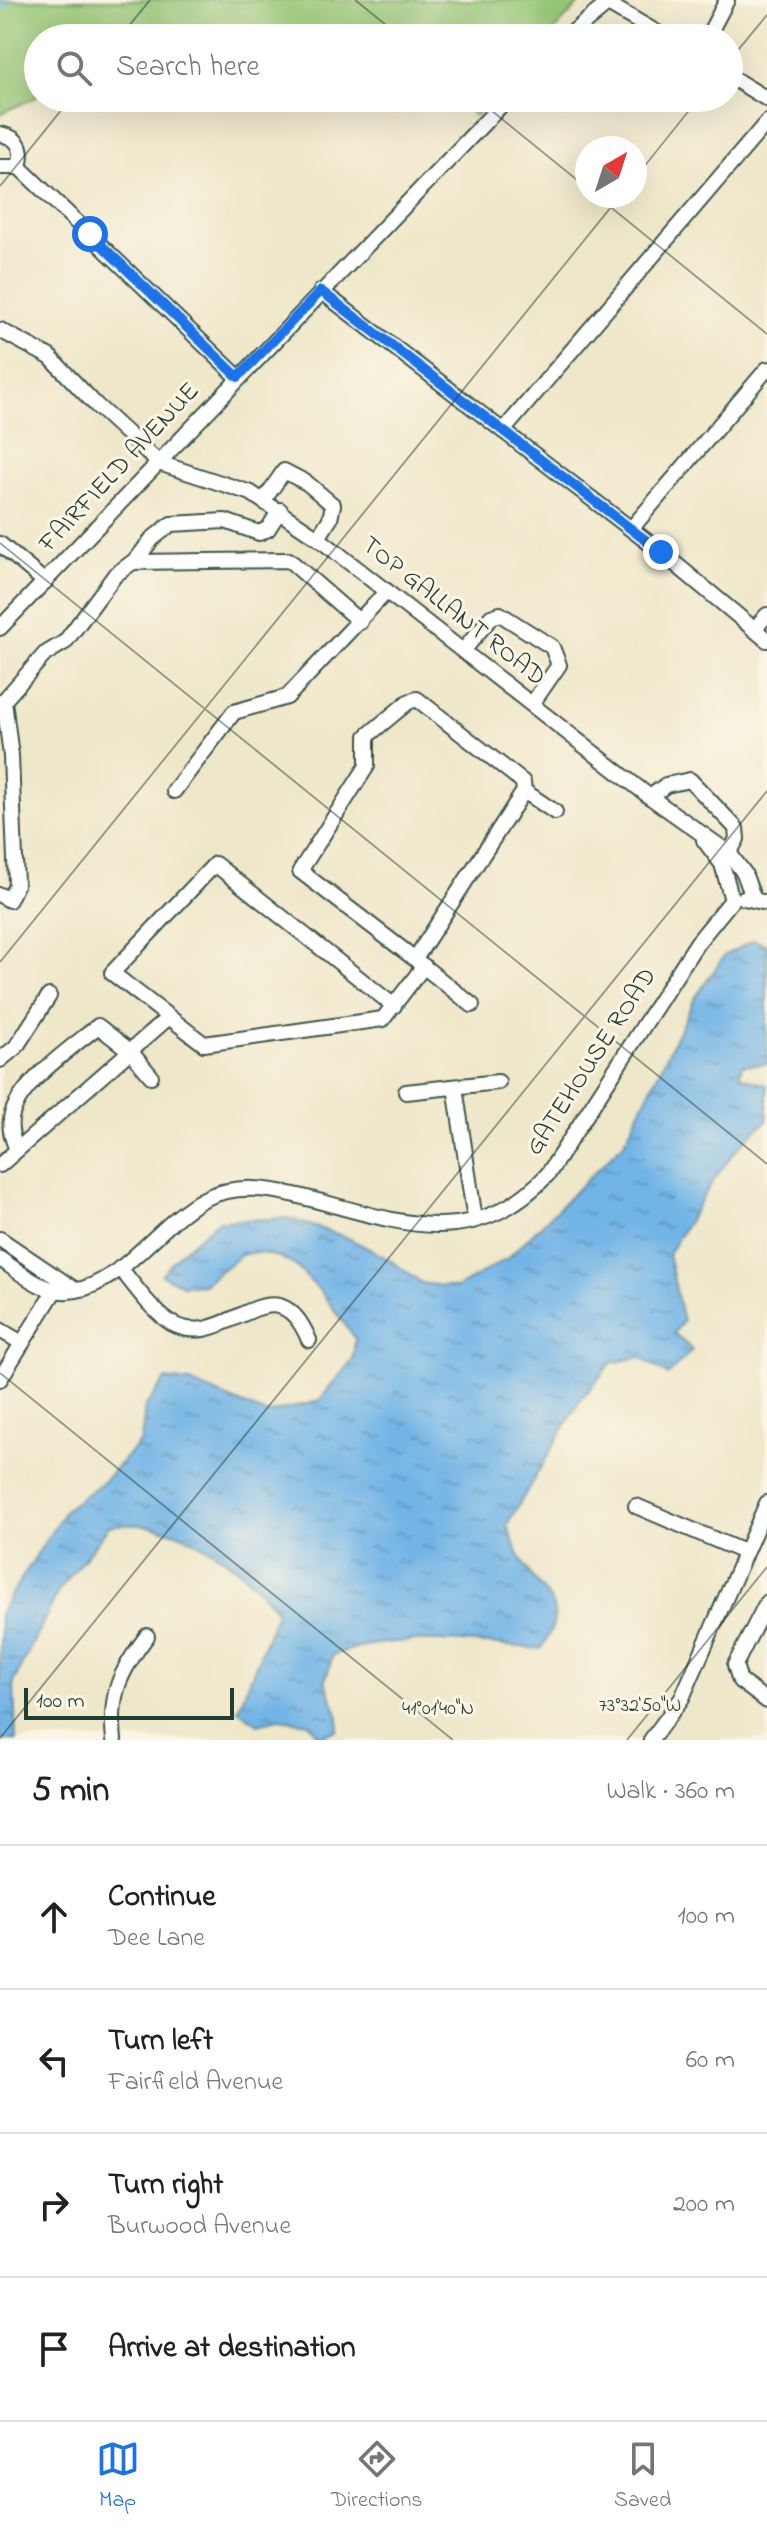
<!DOCTYPE html>
<meta charset="utf-8">
<style>
body{margin:0;font-family:"Indie Flower",sans-serif;background:#f2f2f2;color:#222}
.compass{position:absolute;left:575px;top:136px;width:72px;height:72px;border-radius:50%;background:#fff;box-shadow:0 8px 32px #0002;rotate:39deg}
.scale{position:absolute;left:24px;bottom:20px;width:210px;box-sizing:border-box;padding-left:8px;border:4px solid #1f3d34;border-top:0;font-size:22px;line-height:28px;white-space:nowrap;color:#1f3d34;-webkit-text-stroke:6px #fcf5e5;paint-order:stroke}
.stop{position:absolute;width:24px;height:24px;margin:-18px;border:6px solid #1a73e8;border-radius:50%;background:#fff}
.stop.end{background:#1a73e8;border-color:#fff;box-shadow:0 2px 8px #0008}
.list{margin:0;padding:0;list-style:none}
h2{display:flex;justify-content:space-between;align-items:center;height:104px;margin:0;padding:0 32px;font-size:34px}
h2 small{font-size:26px;font-weight:400;color:#767676}
.list li{display:grid;grid-template-columns:52px 1fr auto;gap:24px;align-items:center;box-sizing:border-box;height:144px;padding:0 32px;border-top:2px solid #e0e0e0}
.list b{display:block;font-size:30px;white-space:nowrap}
.list p{margin:0;font-size:26px;white-space:nowrap;color:#767676}
.list em{font-size:26px;font-style:normal;color:#767676}
.icon{flex:none;width:44px;height:44px;fill:none;stroke:currentColor;stroke-width:2;stroke-linecap:round;stroke-linejoin:round}
.map{position:relative;flex:none;width:767px;height:1740px;overflow:hidden}
.search{position:absolute;background:#fff;box-shadow:0 8px 32px #0002;left:24px;right:24px;top:24px;height:88px;display:flex;align-items:center;gap:20px;box-sizing:border-box;padding:0 28px;border-radius:44px;color:#767676;font-size:30px}
.sheet{height:680px;background:#fff}
nav{display:flex;justify-content:space-around;align-items:center;box-sizing:border-box;height:112px;border-top:2px solid #e0e0e0;background:#fff;font-size:22px;color:#767676}
nav a{display:grid;justify-items:center;gap:4px}
nav .on{color:#1a73e8}
.map>svg:first-child{display:block}
.green{fill:#95c675;stroke:#5a8254;stroke-width:2}
.water{fill:url(#water-ripples);stroke:#48788d;stroke-width:2}
.lines{fill:none;stroke-linecap:round;stroke-linejoin:round}
.stream{stroke:#71b4e6;stroke-width:4}
.minor-casing{stroke:#3e564a;stroke-width:18}
.minor{stroke:#fff;stroke-width:14}
.route{stroke:#1a73e8;stroke-width:10}
.ticks{fill:none;stroke:#1f3d34;stroke-width:2;stroke-opacity:0.45}
.labels{text-anchor:middle;dominant-baseline:central;stroke-width:6;stroke-linejoin:round;paint-order:stroke}
.street-label{font-size:26px;fill:#1f3d34;stroke:#fcf5e5}
.ticks-label{font-size:20px;text-anchor:middle;fill:#1f3d34;stroke:#fcf5e5;stroke-width:6;stroke-linejoin:round;paint-order:stroke}
</style>
<div class="map">
<svg width="767" height="1740" viewBox="0 0 767 1740">
<defs>
<pattern id="water-ripples" width="26" height="14" patternUnits="userSpaceOnUse" patternTransform="scale(2)"><rect width="26" height="14" fill="#71b4e6"/><path d="M2 4q2-2 4 0t4 0M15 11q2-2 4 0t4 0" fill="none" stroke="#5c94bb"/></pattern>
</defs>
<rect width="100%" height="100%" fill="#fcf5e5"/>
<filter id="ink" filterUnits="userSpaceOnUse"><feTurbulence type="fractalNoise" baseFrequency=".0125" numOctaves="2"/><feDisplacementMap in="SourceGraphic" scale="16" xChannelSelector="R" yChannelSelector="G"/><feConvolveMatrix kernelMatrix="1 2 1 2 8 2 1 2 1" color-interpolation-filters="sRGB"/></filter>
<filter id="wash" filterUnits="userSpaceOnUse"><feTurbulence type="fractalNoise" baseFrequency=".006" numOctaves="4" result="noise"/><feDisplacementMap in="SourceGraphic" scale="32" xChannelSelector="R" yChannelSelector="G"/><feGaussianBlur stdDeviation="1.8" result="paint"/><feColorMatrix in="noise" values="0 0 0 0 0 0 0 0 0 0 0 0 0 0 0 0 0 1.4 0 .05"/><feComposite in="paint" operator="in"/></filter>
<g filter="url(#wash)">
<rect width="100%" height="100%" fill="#efe7c9"/>
<g class="green">
<polygon points="0,0 583,0 547,38 38,38 38,96 0,114"/>
<polygon points="457,98 491,98 475,116"/>
</g>
<path class="water" d="M754,940L767,945V1064L742,1065L740,1076L767,1085V1121C724,1153 697,1209 668,1254L683,1321L674,1333L692,1350L668,1375L640,1357L611,1363L579,1402L507,1525C512,1538 517,1554 525,1566C548,1602 569,1604 541,1649C476,1643 396,1631 333,1655L325,1681L339,1717L338,1730L320,1736L309,1723L279,1719L258,1724L238,1710L277,1612C241,1560 174,1516 109,1526L58,1592L14,1681L16,1740H0V1612L66,1509L103,1482L141,1441L145,1407L166,1379L190,1382L266,1414L319,1401L353,1359L355,1338L321,1292L296,1266L279,1257L256,1252L241,1255L202,1285H183L161,1275L180,1253L218,1221L288,1218L346,1237L387,1258L422,1283L456,1288L508,1258L624,1143L695,998L725,955Z"/>
<g class="lines">
<polyline class="stream" points="0,6 10,3"/>
</g>
</g>
<g filter="url(#ink)">
<g class="lines">
<g class="minor-casing">
<g id="minor">
<polyline points="608,4 666,38"/>
<polyline points="566,38 612,0"/>
<polyline points="707,38 727,0"/>
<polyline points="729,76 767,99"/>
<path d="M0,134C20,138 24,149 19,167"/>
<polyline points="0,167 19,167 238,377"/>
<polyline points="321,291 661,552 767,640"/>
<polyline points="0,330 50,357 96,405 159,463 251,493 318,538 650,797 729,853 744,873 753,897"/>
<polyline points="503,431 767,122"/>
<polyline points="264,500 284,471 307,483 333,505 330,519 318,538"/>
<polyline points="631,529 767,369"/>
<polyline points="0,544 45,582"/>
<polyline points="133,562 289,560 360,622"/>
<polyline points="0,628 508,98"/>
<polyline points="755,628 767,615"/>
<polyline points="463,651 491,617 500,614 552,647 559,665 532,704"/>
<polyline points="0,705 45,654 65,642 115,575 137,559 152,539 171,524 225,521 259,533 268,529 280,510"/>
<polyline points="174,791 234,712 287,697 387,591"/>
<polyline points="524,791 415,959 300,871 367,766 367,736 408,702 417,699 523,782 524,791 555,812"/>
<polyline points="650,797 666,785 690,780 736,828 737,839 729,853"/>
<polyline points="704,840 722,864 732,900"/>
<polyline points="0,895 9,900 16,885 11,756 4,701"/>
<polyline points="744,898 767,903"/>
<polyline points="418,962 472,1005"/>
<polyline points="394,1006 215,864 112,973 204,1044 383,1019 424,966"/>
<polyline points="0,1060 16,1047 49,996"/>
<polyline points="455,1087 475,1220"/>
<polyline points="406,1092 498,1082"/>
<path d="M17,1150C13,1140 9,1130 11,1119C16,1085 73,1047 98,1026L130,1051L151,1076"/>
<polyline points="0,1165 169,1017"/>
<polyline points="0,1239 74,1289"/>
<path d="M0,1259C15,1269 30,1282 47,1288C107,1309 156,1223 204,1199C234,1184 268,1188 299,1196C391,1219 471,1257 548,1174L697,943L732,900"/>
<path d="M120,1268C135,1286 151,1310 171,1323C226,1355 274,1256 309,1340"/>
<polyline points="0,1330 22,1343"/>
<polyline points="0,1379 55,1290"/>
<polyline points="636,1506 744,1552"/>
<polyline points="767,1602 735,1665 740,1681 767,1701"/>
<path d="M114,1740C109,1693 120,1672 147,1636"/>
<polyline points="651,1740 682,1698 767,1503"/>
</g>
</g>
<use href="#minor" class="minor"/>
</g>
</g>
<g class="lines" filter="url(#ink)">
<polyline class="route" points="90,234 238,377 321,291 661,552"/>
</g>
<path class="ticks" d="M355,0L402,38M119,38L150,0M729,61L767,15M476,98L587,188M635,178L699,98M0,186L71,98M597,196L767,334M0,543L767,1164M0,962L620,196M0,1373L453,1740M0,1738L767,791M627,1740L767,1567"/>
<g class="labels">
<g class="street-label">
<text transform="translate(120 468) rotate(-47)">FAIRFIELD AVENUE</text>
<text transform="translate(453 612) rotate(38)">TOP GALLANT ROAD</text>
<text transform="translate(592 1062) rotate(-57)">GATEHOUSE ROAD</text>
</g>
</g>
<g class="ticks-label">
<text x="640" y="1711">73°32'50"W</text>
<text x="438" y="1714">41°01'40"N</text>
</g>
</svg>
<svg class="compass" viewBox="-18 -18 36 36"><path d="M0-13l5 13h-10z" fill="#e53935"/><path d="M0 13l5-13h-10z" fill="#767676"/></svg>
<div class="scale">100 m</div>
<div class="stop" style="left:90px;top:234px"></div>
<div class="stop end" style="left:661px;top:552px"></div>
<div class="search"><svg class="icon" aria-label="search" viewBox="0 0 24 24"><circle cx="10" cy="10" r="6"/><path d="M15 15l6 6"/></svg>Search here</div>
</div>
<section class="sheet">
<h2>5 min<small>Walk · 360 m</small></h2>
<ul class="list">
<li><svg class="icon" aria-label="ahead" viewBox="0 0 24 24"><path d="M12 20V5M6 11l6-6 6 6"/></svg><div><b>Continue</b><p>Dee Lane</p></div><em>100 m</em></li>
<li><svg class="icon" aria-label="left" viewBox="0 0 24 24"><path d="M17 20v-9H6M10 6l-5 5 5 5"/></svg><div><b>Turn left</b><p>Fairfield Avenue</p></div><em>60 m</em></li>
<li><svg class="icon" aria-label="right" viewBox="0 0 24 24"><path d="M7 20v-9h11M14 6l5 5-5 5"/></svg><div><b>Turn right</b><p>Burwood Avenue</p></div><em>200 m</em></li>
<li><svg class="icon" aria-label="arrive" viewBox="0 0 24 24"><path d="M6 21V4h12l-3 4 3 4H6"/></svg><div><b>Arrive at destination</b></div></li>
</ul>
</section>
<nav>
<a class="on"><svg class="icon" aria-label="map" viewBox="0 0 24 24"><path d="M3 6l6-2 6 2 6-2v14l-6 2-6-2-6 2zM9 4v14M15 6v14"/></svg>Map</a>
<a><svg class="icon" aria-label="directions" viewBox="0 0 24 24"><path d="M12 3l9 9-9 9-9-9zM9 14v-3h6M13 9l2 2-2 2"/></svg>Directions</a>
<a><svg class="icon" aria-label="saved" viewBox="0 0 24 24"><path d="M7 4h10v16l-5-4-5 4z"/></svg>Saved</a>
</nav>
